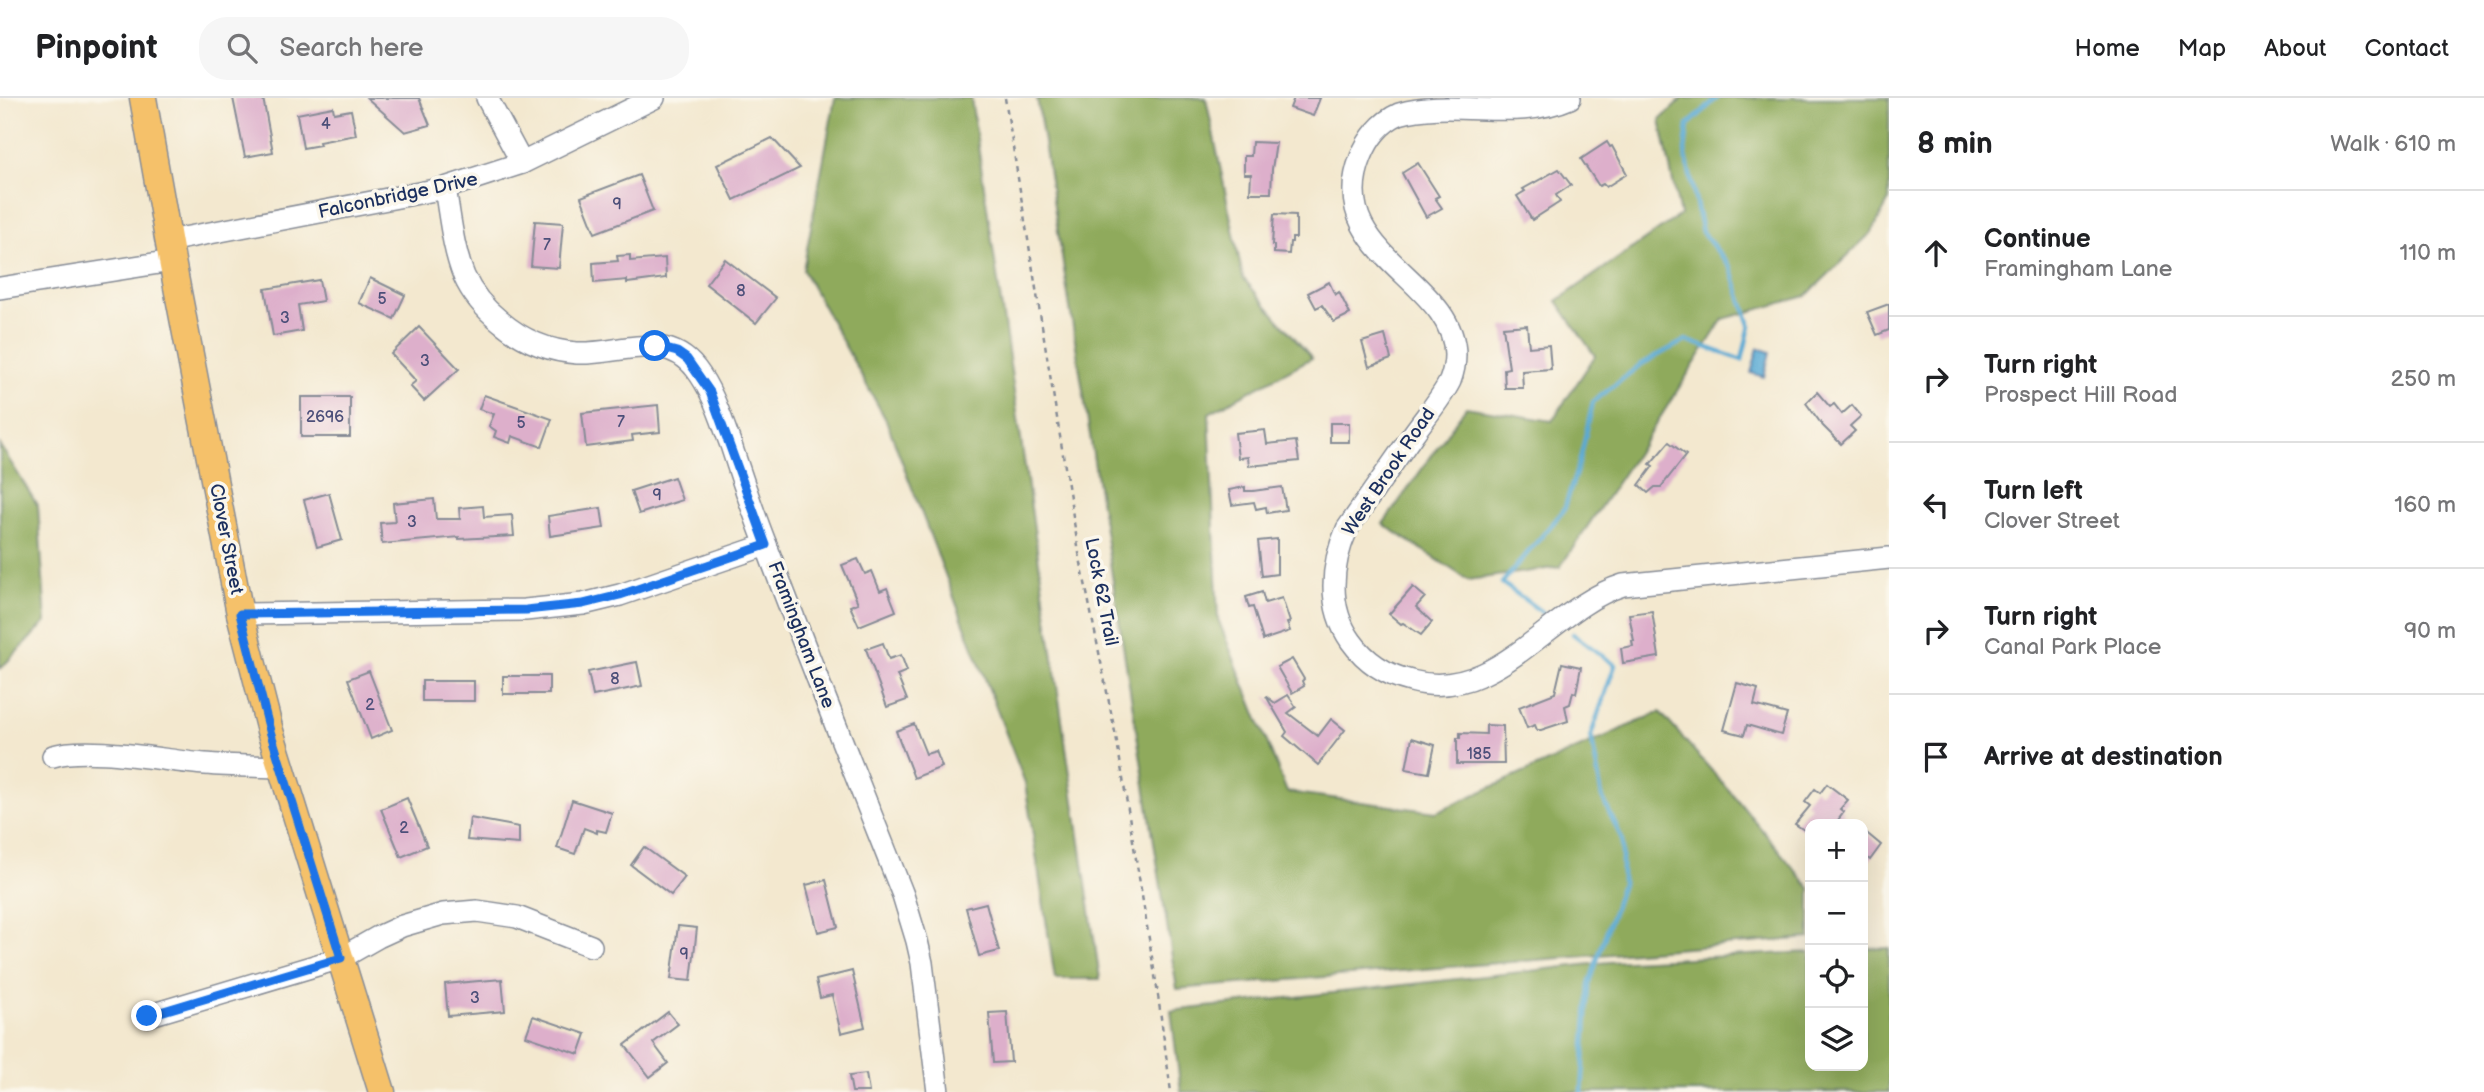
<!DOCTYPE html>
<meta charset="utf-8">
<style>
body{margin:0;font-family:"Balsamiq Sans",sans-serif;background:#f6f6f6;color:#202124}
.controls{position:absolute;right:21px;bottom:21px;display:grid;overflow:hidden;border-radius:14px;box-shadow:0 7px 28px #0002}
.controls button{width:63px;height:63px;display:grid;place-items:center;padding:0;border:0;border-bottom:2px solid #e0e0e0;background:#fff;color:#202124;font:35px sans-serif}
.stop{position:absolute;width:21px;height:21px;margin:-16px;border:5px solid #1a73e8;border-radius:50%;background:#fff}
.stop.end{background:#1a73e8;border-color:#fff;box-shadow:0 2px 7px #0008}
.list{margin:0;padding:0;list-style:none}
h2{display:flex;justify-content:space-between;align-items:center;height:91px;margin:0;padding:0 28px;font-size:30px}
h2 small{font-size:23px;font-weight:400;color:#757577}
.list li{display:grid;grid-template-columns:46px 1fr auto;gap:21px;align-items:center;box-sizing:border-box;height:126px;padding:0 28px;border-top:2px solid #e0e0e0}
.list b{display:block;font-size:26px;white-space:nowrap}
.list p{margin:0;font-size:23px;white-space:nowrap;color:#757577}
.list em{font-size:23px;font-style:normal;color:#757577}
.icon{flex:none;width:38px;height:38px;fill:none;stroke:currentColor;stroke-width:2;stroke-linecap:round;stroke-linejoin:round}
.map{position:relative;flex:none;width:1889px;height:994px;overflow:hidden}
header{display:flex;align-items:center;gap:42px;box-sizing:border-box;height:98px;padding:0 35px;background:#fff;border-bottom:2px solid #e0e0e0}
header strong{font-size:33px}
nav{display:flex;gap:38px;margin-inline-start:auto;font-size:24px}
.search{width:490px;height:63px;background:#f6f6f6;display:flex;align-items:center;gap:18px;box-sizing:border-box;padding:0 24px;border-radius:28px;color:#757577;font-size:26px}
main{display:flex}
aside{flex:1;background:#fff}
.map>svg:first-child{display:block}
.forest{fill:#8faa5c;stroke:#556c5d;stroke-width:2}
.water{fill:#5aaad4;stroke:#3a6c99;stroke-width:2}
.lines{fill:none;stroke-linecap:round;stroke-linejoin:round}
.stream{stroke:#5aaad4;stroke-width:4.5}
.building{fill:#ddafcb}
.minor-casing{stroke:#878c96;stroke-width:24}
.major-casing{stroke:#878c96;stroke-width:29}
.path{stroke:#878c96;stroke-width:2.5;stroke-dasharray:5 5;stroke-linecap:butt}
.minor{stroke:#fff;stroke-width:21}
.major{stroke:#f5c16b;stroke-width:26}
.route{stroke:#1a73e8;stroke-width:9}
.labels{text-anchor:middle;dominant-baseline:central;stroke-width:7;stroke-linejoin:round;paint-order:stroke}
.number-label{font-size:16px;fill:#4c4f79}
.street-label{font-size:19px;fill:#1b2f5e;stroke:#fbf7ec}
</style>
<header>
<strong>Pinpoint</strong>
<div class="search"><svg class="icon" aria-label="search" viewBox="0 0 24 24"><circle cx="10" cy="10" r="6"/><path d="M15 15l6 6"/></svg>Search here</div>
<nav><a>Home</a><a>Map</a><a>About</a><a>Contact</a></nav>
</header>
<main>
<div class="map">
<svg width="1889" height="994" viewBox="0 0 1889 994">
<rect width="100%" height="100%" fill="#fbf7ec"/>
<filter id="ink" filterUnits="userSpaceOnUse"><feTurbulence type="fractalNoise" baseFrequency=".0143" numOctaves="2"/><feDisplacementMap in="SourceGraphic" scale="14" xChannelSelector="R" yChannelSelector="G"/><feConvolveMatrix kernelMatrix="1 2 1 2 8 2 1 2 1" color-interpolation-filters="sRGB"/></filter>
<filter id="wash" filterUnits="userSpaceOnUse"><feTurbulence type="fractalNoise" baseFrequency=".00686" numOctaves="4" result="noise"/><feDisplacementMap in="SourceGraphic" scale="28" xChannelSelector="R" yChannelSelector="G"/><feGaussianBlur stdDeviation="1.57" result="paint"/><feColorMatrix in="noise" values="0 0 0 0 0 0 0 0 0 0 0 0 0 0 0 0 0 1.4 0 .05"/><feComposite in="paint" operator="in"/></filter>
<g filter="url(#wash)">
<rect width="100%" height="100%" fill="#f3e8cf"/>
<g class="forest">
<polygon points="835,0 971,0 1100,881 1055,881 1025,685 886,322 803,172"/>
<polygon points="1037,0 1206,0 1243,180 1312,260 1209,315 1218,521 1287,694 1436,714 1660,614 1734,698 1810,790 1810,840 1177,891"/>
<polygon points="1683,0 1889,0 1889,102 1872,134 1806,198 1723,221 1645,343 1560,469 1468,482 1383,426 1466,309 1552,323 1595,258 1557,203 1680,117 1660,22"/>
<polygon points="0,347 38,408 46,524 0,571"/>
<polygon points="1889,850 1889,994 1181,994 1171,913 1609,864 1810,854 1810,968 1863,968 1863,851"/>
</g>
<polygon class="water" points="1758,250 1770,254 1764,279 1751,275"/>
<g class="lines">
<g class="stream">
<polyline points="1543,515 1502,485 1564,412 1580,362 1593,304 1640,267 1686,242 1742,262 1750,227 1731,170 1702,134 1685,53 1688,27 1717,0"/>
<polyline points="1573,536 1615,567 1591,637 1602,699 1622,741 1622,786 1589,887 1582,994"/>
</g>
</g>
<g id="blocks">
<g class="building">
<polygon points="233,0 263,0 273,54 245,59"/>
<polygon points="367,0 419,0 430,27 405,34"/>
<polygon points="1294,0 1320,0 1313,18 1290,10"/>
<polygon points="333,9 334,15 351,12 356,37 319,44 320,47 303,50 297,16"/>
<polygon points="772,40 800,70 734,102 717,67"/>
<polygon points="1252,44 1276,45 1272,71 1271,95 1250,95 1251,76 1244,76 1244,58 1251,58"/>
<polygon points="1607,44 1610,49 1612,48 1627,76 1606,89 1603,86 1599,88 1581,61"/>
<polygon points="1418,65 1439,98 1435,100 1442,110 1426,119 1402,75"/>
<polygon points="1559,71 1571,87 1556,97 1560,104 1532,122 1517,98 1525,93 1523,91"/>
<polygon points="639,77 653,113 595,135 581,99"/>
<polygon points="1274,116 1296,117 1296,140 1292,140 1292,144 1290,144 1289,156 1274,155 1274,147 1272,147"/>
<polygon points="535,123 563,125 559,170 531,168"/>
<polygon points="630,157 630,163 665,160 666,180 627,185 627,182 594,185 593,165 618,163 617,158"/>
<polygon points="725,161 776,200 756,225 706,186"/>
<polygon points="370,180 405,197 394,221 359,205"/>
<polygon points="319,182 323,203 298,207 302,233 273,238 265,191"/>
<polygon points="1329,184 1335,197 1339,194 1350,216 1334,224 1322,207 1316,210 1308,195"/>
<polygon points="1889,206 1889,232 1877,237 1867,214"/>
<polygon points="1527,227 1529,249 1549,247 1551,271 1522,273 1523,290 1505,290 1504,271 1509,270 1503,229"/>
<polygon points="419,229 459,271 424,303 410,288 416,283 391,256"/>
<polygon points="1385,237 1391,261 1369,269 1362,244"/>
<polygon points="1817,294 1830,309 1834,306 1842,316 1852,307 1861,318 1850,328 1855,333 1841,346 1823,328 1806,305"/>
<polygon points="484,297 552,321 542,349 512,338 510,345 494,339 496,333 489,328 494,316 479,311"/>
<rect x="301" y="299" width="49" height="40"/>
<polygon points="658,307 660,334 632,337 633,343 586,349 582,315"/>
<rect x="1330" y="325" width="19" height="19"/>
<polygon points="1265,332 1267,346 1296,343 1299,363 1249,368 1248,359 1238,360 1235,335"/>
<polygon points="1669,344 1686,357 1661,389 1655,389 1648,395 1639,387 1653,368 1650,366"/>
<polygon points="674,379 682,402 639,416 631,393"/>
<polygon points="1245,389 1245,393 1253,393 1282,389 1286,412 1267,415 1266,409 1256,411 1254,404 1232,407 1229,392"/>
<polygon points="329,395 342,442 317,449 304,402"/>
<polygon points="434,401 436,421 460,421 459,410 483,408 484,419 512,417 514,438 459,441 459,439 382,446 380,425 395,424 393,405"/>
<polygon points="601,410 604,430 550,438 548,418"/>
<polygon points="1277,441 1277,476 1262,478 1258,443"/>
<polygon points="858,461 865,476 872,473 880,493 887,490 896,513 859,528 850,508 858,505 842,467"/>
<polygon points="1413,489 1425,499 1416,509 1432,524 1421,537 1403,525 1401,526 1389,516"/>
<polygon points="1262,494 1265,505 1282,500 1290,524 1287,525 1290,533 1263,542 1253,509 1249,510 1246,499"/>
<polygon points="1652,513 1659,559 1623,565 1621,550 1633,548 1632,543 1634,543 1629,516"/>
<polygon points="883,545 889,561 901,557 907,573 897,577 907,602 887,609 866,551"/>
<polygon points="1292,561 1304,581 1302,583 1304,588 1292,595 1277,569"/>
<polygon points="637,564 642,588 593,598 588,574"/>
<polygon points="1562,565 1581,569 1576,595 1573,594 1570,606 1565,608 1568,623 1541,632 1537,632 1535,627 1527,630 1519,609 1555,595"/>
<polygon points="369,573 392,632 371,641 348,581"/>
<rect x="503" y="578" width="46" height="18"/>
<rect x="422" y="583" width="52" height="20"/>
<polygon points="1737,585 1758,591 1754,607 1787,616 1781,637 1747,627 1744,637 1724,632"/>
<polygon points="1288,597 1296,609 1288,615 1318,638 1331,621 1345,632 1318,667 1284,638 1287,634 1266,598 1275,605"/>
<polygon points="914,626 926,656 936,653 942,669 914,680 896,633"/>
<polygon points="1486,627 1503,628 1504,666 1457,666 1457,640 1460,640 1460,635 1486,636"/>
<polygon points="1412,640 1435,647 1429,675 1406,671"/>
<polygon points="1827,686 1848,702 1840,711 1844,714 1835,726 1810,726 1810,736 1795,726 1810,708 1805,704 1815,691 1820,695"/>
<polygon points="407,700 427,748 401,759 381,711"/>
<polygon points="572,702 612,715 606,734 597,732 597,735 584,730 575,756 557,750"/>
<polygon points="470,720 519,729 519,746 467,742"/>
<polygon points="1863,732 1881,747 1870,762 1863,756"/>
<polygon points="644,749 685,779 671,797 631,767"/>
<polygon points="826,782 838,829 818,834 806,787"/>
<polygon points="986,805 999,853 979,858 966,810"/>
<polygon points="678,828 697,830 691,883 671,881"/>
<polygon points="852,873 865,929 841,935 832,897 820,900 816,882"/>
<polygon points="502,881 505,913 448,918 445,886"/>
<polygon points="668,914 678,926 653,945 668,965 650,979 625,947"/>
<polygon points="1007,914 1011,964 993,965 989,915"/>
<polygon points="533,918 586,936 579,956 526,938"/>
<polygon points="866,976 869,994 852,994 849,978"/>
</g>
</g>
</g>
<g filter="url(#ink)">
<use href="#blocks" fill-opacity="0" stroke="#878c96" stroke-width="2"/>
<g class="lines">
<g class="minor-casing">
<g id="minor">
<polyline points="487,0 522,65"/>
<path d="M1570,0C1516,24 1453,0 1399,16C1381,24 1368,41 1361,59C1322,156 1455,181 1455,257C1455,266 1453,275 1450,283C1441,301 1426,318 1414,335C1392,367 1369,399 1347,431C1331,467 1327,509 1351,543C1366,564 1386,577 1411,583C1498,606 1549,510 1623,487L1889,460"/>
<path d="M445,90C450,119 453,151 464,178C472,196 485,211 500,223C522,242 548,253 577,255C618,257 665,231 696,271C713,293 721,321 731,347C742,381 753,414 766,447C810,564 857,681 903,797L917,843L922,865L938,994"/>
<polyline points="168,143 445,90 522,65 654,0"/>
<polyline points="0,190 172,163"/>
<polyline points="240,516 525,512 583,506 620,497 766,447"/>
<path d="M53,658C88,647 166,663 205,666C230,668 256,668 281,669"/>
<polyline points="147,918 341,860 378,839 402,828 443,816 477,813 517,819 591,848"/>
</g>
</g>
<g class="major-casing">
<polyline id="major" points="143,0 172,163 240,516 270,633 382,994"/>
</g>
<polyline class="path" points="1005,0 1079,455 1117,644 1157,890 1171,994"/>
<use href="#minor" class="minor"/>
<use href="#major" class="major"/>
</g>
</g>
<g class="lines" filter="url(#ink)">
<polyline class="route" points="147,918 341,860 270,633 240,516 526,512 583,506 620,497 766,447 710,294 687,261 677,254 655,248"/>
</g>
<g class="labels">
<g class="number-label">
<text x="326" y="26">4</text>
<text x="617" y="106">9</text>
<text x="547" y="147">7</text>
<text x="741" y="193">8</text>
<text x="382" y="201">5</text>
<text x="285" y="220">3</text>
<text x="425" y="263">3</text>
<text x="325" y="319">2696</text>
<text x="621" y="324">7</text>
<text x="521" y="325">5</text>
<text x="657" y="397">9</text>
<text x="412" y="424">3</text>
<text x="615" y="581">8</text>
<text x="370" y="607">2</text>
<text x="1479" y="656">185</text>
<text x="404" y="730">2</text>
<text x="684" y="856">9</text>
<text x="475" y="900">3</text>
</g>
<g class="street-label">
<text transform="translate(398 98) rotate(-12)">Falconbridge Drive</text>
<text transform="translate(1389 374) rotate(-56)">West Brook Road</text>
<text transform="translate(226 441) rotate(79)">Clover Street</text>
<text transform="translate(1101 494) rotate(79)">Lock 62 Trail</text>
<text transform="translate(801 537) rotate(69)">Framingham Lane</text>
</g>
</g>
</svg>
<div class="controls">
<button>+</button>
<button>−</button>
<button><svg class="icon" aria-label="locate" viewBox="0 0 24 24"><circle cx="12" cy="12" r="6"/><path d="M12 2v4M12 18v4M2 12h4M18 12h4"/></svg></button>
<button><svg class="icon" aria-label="layers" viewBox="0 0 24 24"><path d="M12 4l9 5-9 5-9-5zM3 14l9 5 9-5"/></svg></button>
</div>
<div class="stop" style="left:655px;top:248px"></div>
<div class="stop end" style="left:147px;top:918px"></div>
</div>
<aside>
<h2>8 min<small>Walk · 610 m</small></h2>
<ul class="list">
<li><svg class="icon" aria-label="ahead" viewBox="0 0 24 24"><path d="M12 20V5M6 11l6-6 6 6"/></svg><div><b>Continue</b><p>Framingham Lane</p></div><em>110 m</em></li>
<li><svg class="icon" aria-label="right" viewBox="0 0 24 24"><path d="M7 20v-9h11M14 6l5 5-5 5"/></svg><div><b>Turn right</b><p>Prospect Hill Road</p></div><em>250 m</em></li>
<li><svg class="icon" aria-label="left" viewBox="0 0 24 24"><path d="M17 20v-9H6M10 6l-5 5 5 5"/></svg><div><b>Turn left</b><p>Clover Street</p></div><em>160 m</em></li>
<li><svg class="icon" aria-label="right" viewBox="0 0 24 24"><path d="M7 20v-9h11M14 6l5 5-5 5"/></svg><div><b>Turn right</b><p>Canal Park Place</p></div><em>90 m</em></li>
<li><svg class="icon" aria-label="arrive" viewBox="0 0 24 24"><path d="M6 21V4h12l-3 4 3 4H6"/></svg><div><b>Arrive at destination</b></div></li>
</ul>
</aside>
</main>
